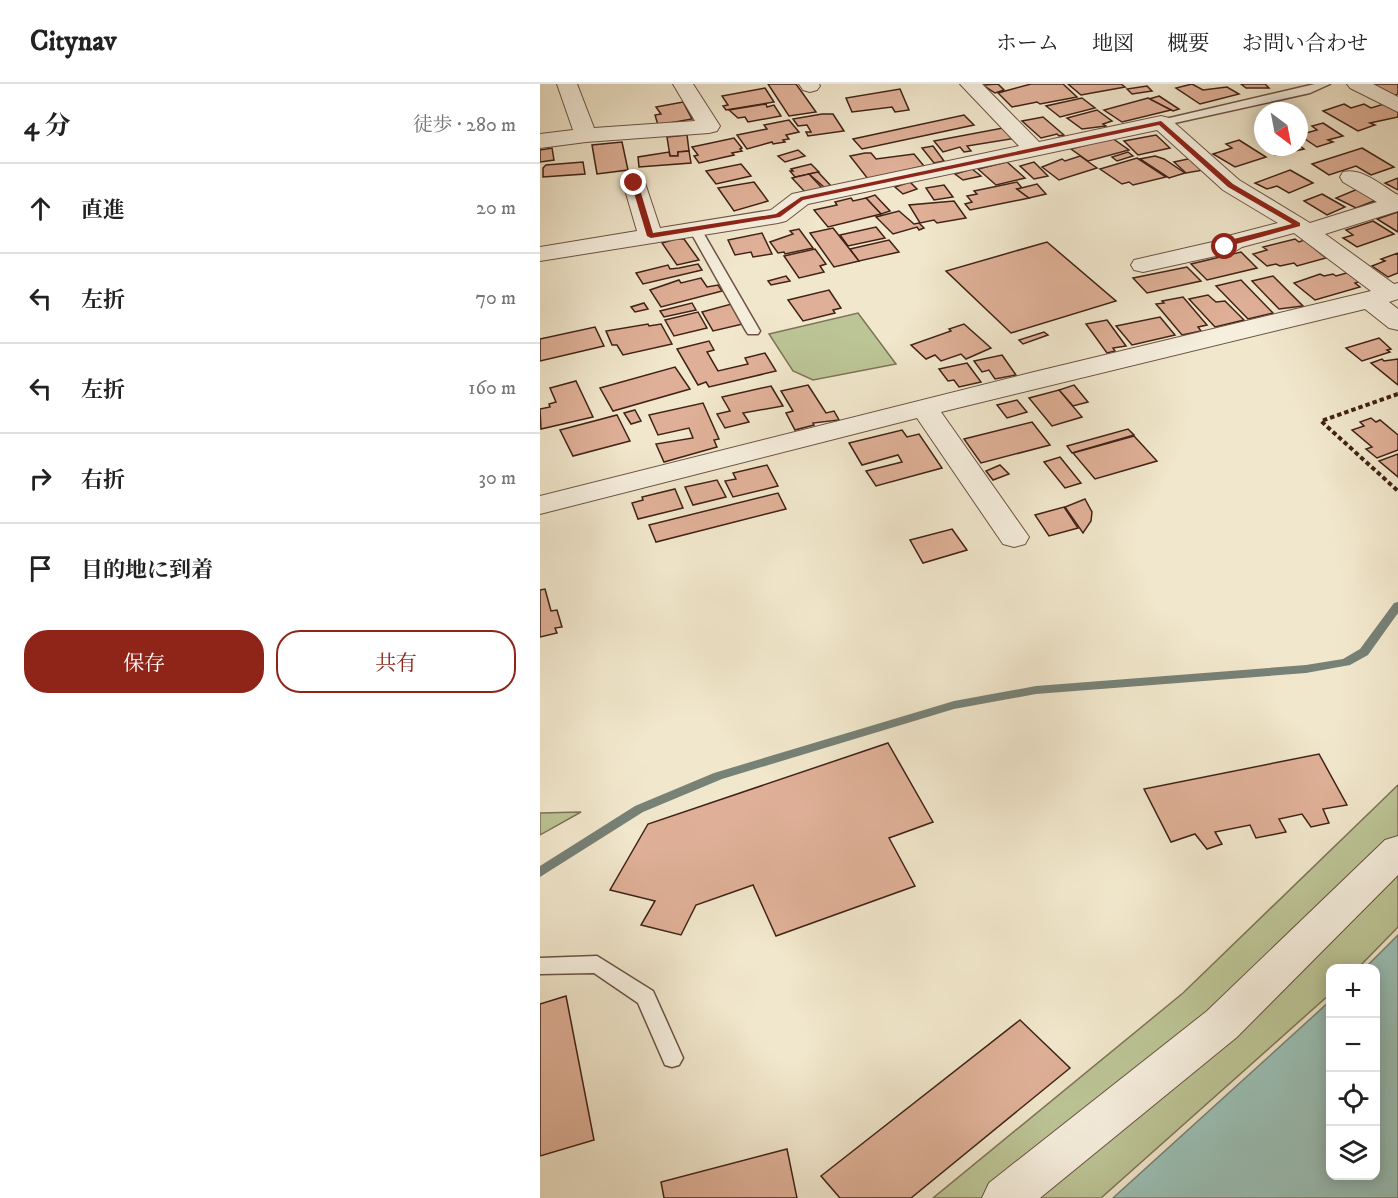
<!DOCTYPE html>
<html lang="ja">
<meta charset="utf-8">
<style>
body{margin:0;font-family:"IM FELL DW Pica","Noto Serif JP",serif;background:#f6f6f6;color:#222}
.controls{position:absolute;right:18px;bottom:18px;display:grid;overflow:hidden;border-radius:12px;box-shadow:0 3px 15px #0003}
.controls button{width:54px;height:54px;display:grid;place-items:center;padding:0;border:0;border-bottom:2px solid #e0e0e0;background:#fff;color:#222;font:30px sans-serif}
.compass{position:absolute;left:714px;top:18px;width:54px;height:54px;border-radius:50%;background:#fff;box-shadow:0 3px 15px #0003;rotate:148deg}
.stop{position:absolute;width:18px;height:18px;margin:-14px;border:4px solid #8f2418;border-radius:50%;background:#fff}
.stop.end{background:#8f2418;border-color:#fff;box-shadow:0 2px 6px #0008}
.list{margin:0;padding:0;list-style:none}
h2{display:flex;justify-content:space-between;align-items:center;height:78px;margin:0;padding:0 24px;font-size:26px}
h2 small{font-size:20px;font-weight:400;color:#767676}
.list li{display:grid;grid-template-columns:39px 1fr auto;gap:18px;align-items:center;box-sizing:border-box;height:90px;padding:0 24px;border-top:2px solid #e0e0e0}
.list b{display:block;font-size:22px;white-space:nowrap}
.list em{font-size:20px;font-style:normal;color:#767676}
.actions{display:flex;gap:12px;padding:18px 24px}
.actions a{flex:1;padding:14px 0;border:2px solid #8f2418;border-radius:24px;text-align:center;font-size:21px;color:#8f2418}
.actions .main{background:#8f2418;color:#fff}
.icon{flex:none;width:33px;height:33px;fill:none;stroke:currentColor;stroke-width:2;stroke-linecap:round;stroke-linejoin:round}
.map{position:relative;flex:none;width:858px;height:1114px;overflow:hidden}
header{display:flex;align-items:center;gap:36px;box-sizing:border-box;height:84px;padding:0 30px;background:#fff;border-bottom:2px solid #e0e0e0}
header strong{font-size:28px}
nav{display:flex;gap:33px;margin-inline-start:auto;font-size:21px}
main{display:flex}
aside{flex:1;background:#fff}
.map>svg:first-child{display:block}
.green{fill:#bcc596;stroke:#7e7456;stroke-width:1.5}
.water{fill:#9bc0b6;stroke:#778176;stroke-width:1.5}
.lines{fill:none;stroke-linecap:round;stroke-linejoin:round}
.stream{fill:#778176;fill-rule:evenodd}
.building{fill:#dfb097;stroke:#402216;stroke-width:1.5}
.service-casing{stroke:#6c5344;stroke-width:3}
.minor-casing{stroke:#6c5344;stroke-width:2}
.path{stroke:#402216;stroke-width:4;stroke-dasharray:4.5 3;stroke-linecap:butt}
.service{fill:#f6efde;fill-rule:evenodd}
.minor{fill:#f6efde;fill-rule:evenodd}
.route{fill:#8f2418}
</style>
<header>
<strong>Citynav</strong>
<nav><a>ホーム</a><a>地図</a><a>概要</a><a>お問い合わせ</a></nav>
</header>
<main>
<aside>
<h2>4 分<small>徒歩 · 280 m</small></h2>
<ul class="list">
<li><svg class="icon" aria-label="ahead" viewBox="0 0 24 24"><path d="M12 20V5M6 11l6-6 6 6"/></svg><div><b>直進</b></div><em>20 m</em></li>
<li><svg class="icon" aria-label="left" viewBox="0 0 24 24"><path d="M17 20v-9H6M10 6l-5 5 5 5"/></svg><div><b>左折</b></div><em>70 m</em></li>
<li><svg class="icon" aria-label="left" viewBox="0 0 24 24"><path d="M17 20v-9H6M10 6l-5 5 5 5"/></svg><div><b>左折</b></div><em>160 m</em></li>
<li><svg class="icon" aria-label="right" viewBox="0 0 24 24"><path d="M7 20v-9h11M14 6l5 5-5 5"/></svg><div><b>右折</b></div><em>30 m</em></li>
<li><svg class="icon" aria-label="arrive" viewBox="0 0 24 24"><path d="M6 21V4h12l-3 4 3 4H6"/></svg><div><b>目的地に到着</b></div></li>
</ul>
<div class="actions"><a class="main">保存</a><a>共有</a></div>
</aside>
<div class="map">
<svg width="858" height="1114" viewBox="0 0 858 1114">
<rect width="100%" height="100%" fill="#f1e7cc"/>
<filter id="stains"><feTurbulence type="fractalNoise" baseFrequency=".00333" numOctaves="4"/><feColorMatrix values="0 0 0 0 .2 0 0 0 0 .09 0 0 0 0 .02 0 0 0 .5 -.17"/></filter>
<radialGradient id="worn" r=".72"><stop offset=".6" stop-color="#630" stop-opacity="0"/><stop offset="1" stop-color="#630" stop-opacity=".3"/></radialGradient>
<g class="green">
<polygon points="318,229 356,280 273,296 253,287 229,250"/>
<polygon points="858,701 858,843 818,884 790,884 790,910 561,1114 393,1114 643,909"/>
<polygon points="41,728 0,751 0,729"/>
</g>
<polygon class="water" points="858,851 858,1114 573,1114 790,917 790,1092 836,1092 836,884 825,884"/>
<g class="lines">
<polygon class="stream" points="858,518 858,529 828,571 810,581 766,589 496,610 414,625 182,695 103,728 0,793 0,782 95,722 174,689 414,617 496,602 766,581 803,575 820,565 854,519"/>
</g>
<g class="building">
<polygon points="228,0 256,0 276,28 249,32"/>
<polygon points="458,0 464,6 455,9 443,1"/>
<polygon points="491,0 523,0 537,13 500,20 497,18 472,23 458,9"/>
<polygon points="528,0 581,0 585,3 541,11"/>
<polygon points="652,0 663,6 687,3 699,10 660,20 636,4"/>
<polygon points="701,0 725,0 729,4 706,4"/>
<polygon points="831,0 858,0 858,10 854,12"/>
<polygon points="607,2 612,7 592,10 587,5"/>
<polygon points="225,4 234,18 186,26 183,22 188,21 182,12"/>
<polygon points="360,5 369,26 355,28 352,23 312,28 306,14"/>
<polygon points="619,12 639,25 633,27 609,15"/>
<polygon points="542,14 555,24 520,33 506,22"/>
<polygon points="608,14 631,26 582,38 564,26"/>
<polygon points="143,18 152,35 118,41 115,31 121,30 116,23"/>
<polygon points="226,20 227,23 234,21 241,32 208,38 205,33 198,34 189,26"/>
<polygon points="804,20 811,24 824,20 831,24 844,20 858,28 858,33 830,39 835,41 818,47 783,27"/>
<polygon points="557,26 572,37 563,40 566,42 542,45 527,34"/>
<polygon points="282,30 293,30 304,47 268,52 266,48 271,48 267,41 258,42 253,35"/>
<polygon points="424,31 434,41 322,65 313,55"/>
<polygon points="503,33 524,51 519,52 517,50 501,54 482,37"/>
<polygon points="249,36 259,48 246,51 249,55 243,56 245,58 233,60 232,58 207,65 197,51 227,45 224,41"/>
<polygon points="783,39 803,52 788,56 793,58 777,63 759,51 777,46 772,42"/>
<polygon points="468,43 477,54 427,62 431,67 424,68 420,63 403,68 394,57"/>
<polygon points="147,51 149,67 138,68 138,72 130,72 127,53"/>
<polygon points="616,51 630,64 598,71 584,57"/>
<polygon points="194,54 202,64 200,65 202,67 192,69 194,71 159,79 154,72 158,71 152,63"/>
<polygon points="572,54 589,66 548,77 531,65"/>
<polygon points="699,56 726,73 695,83 673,70 692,64 686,60"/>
<polygon points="82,58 88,86 57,90 52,61"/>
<polygon points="759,61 764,65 735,71 725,63 759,63"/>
<polygon points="393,62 404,77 394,79 382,64"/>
<polygon points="12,64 14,76 0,78 0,66"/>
<polygon points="822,64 854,83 831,91 816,82 789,91 772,80"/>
<polygon points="258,66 265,72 245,78 238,72"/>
<polygon points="149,67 151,79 99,83 98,73 129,68 130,72 138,72 138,68"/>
<polygon points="588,68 593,72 577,77 572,73"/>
<polygon points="325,69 331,69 336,75 374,70 384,82 328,95 310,72"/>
<polygon points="540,72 557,84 519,96 502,83 522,75 525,77"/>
<polygon points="615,72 624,75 645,89 629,94 600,75"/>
<polygon points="657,73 669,85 646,89 634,78"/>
<polygon points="597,74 626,93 593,101 589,98 582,100 560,85"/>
<polygon points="43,78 45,90 3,93 3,84 6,81"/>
<polygon points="467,78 485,94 456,101 438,85"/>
<polygon points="494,78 508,92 494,95 480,82"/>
<polygon points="201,80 211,92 176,100 166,87"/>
<polygon points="271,80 279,88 255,93 250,87 253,87 251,85"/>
<polygon points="432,85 441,92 423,96 415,90"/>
<polygon points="750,86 773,99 749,109 737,102 727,105 715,99"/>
<polygon points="278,88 291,102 284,103 269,90"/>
<polygon points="269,90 282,104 265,108 252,94"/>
<polygon points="858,94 858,106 845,99"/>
<polygon points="214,98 228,117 194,127 178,104"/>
<polygon points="370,98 377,105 363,110 355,103"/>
<polygon points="477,98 482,104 477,105 489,114 430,126 425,120 432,118 427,112 437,110 434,107"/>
<polygon points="497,100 506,110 489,114 477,105"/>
<polygon points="404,101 413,113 394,116 386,104"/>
<polygon points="820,104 839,115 816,124 796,114"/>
<polygon points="782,110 805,123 787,131 764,117"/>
<polygon points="335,111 350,127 341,130 326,114"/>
<polygon points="311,114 313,117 326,114 341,130 288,143 274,126 297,121 295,118"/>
<polygon points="414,117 426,134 397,139 394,136 380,139 369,121"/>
<polygon points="359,127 374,140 379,139 384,144 379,146 377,143 353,150 336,133"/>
<polygon points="858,128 858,148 837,135"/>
<polygon points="833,137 854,150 817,163 803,154 813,151 806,146"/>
<polygon points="336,143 345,154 308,162 300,151"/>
<polygon points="293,144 319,177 294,183 270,149"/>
<polygon points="259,145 273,164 245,170 244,168 238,169 230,158 253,150 250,147"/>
<polygon points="222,149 232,170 213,173 211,168 195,171 188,156"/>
<polygon points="136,155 144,155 159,176 137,181 122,159"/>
<polygon points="755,155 759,158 764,156 786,174 757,182 754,179 740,182 736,180 727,182 713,170 727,166 723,163"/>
<polygon points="349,156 359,168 319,177 310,165"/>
<polygon points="507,158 576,217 471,249 406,187"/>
<polygon points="275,165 286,180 280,182 284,188 259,194 244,172"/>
<polygon points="701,168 717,184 667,196 651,180"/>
<polygon points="858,169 858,189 848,193 832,182 845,177 841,175"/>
<polygon points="158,180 162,186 103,200 96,189 128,181 130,185 139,184"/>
<polygon points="647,183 661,197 607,209 593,194"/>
<polygon points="810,188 822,197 815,199 820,203 775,216 754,199 780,190 784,192 793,190 796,192"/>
<polygon points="246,192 250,197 231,201 228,197"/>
<polygon points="733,192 763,222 739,225 712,197"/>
<polygon points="161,194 167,203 178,201 182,207 121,223 110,206 139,196 141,199"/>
<polygon points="701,196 733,229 708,235 676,202"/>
<polygon points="289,206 301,224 293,226 295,229 263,237 248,216"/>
<polygon points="668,211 676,218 685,217 704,236 675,243 649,215"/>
<polygon points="643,213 667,241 658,243 661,247 642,251 616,220 624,219 622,217"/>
<polygon points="104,219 108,225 95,228 91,223"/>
<polygon points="152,219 156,226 124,233 120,227"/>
<polygon points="195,219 207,239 173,247 162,228"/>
<polygon points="158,228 167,244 134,252 125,236"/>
<polygon points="620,233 635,251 592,261 576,242"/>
<polygon points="567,236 586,262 573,264 575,267 567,269 546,240"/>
<polygon points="108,240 109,242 121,240 132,260 83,271 77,261 72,261 66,247"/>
<polygon points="424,240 451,264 426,275 421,270 401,277 395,271 386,275 371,261 411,247 409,245"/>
<polygon points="55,243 64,262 0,277 0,255"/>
<polygon points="504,248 508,251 483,260 479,256"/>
<polygon points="839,254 851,265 847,266 850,268 822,277 806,264"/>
<polygon points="169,257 174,266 167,268 178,287 208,280 205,274 225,269 236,287 169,303 166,298 158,301 137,265"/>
<polygon points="462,271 476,291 455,295 449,286 442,288 434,277"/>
<polygon points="842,275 844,277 858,275 858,301 831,279"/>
<polygon points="427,279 441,298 419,303 414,296 408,297 399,285"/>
<polygon points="135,283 150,305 73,327 60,304"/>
<polygon points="36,297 53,333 1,345 0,325 10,323 9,320 16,318 10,304"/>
<polygon points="268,301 286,329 294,327 299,336 273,339 274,341 255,346 246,329 253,327 241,307"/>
<polygon points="534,301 548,318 533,322 519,306"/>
<polygon points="231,302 243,322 203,329 209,338 185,344 177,330 190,327 182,313"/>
<polygon points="519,306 542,333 512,342 489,314"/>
<polygon points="477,316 487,328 467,334 457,321"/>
<polygon points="163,319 179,355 174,356 177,363 124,378 116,360 153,354 149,344 118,351 109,331"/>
<polygon points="95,326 101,337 91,340 84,329"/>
<polygon points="77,331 90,357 33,372 20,346"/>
<polygon points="831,334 836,338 840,336 858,351 858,366 837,374 826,365 832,363 812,346 824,342 820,338"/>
<polygon points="492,338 510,361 441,379 424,355"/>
<polygon points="588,345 594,351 532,369 527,362"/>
<polygon points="362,346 367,353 379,350 402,384 336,402 326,387 362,378 358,371 322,381 309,359"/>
<polygon points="594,352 617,377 555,395 533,369"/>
<polygon points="858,370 858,393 839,377"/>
<polygon points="520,373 541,399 525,404 504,378"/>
<polygon points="227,381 238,402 193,413 185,397 196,395 193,389"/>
<polygon points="460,381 469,390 453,396 446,387"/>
<polygon points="177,396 186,413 153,421 145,403"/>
<polygon points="135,405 143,424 98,435 92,419 103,416 102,413"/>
<polygon points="238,409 246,425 116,458 109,441"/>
<polygon points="545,415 552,428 551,437 543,449 525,423"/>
<polygon points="524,423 538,444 509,452 495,431"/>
<polygon points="412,445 427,466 383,479 370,456"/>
<polygon points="5,505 11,527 17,526 22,543 15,544 17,549 0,553 0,506"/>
<polygon points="348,659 393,738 349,754 375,802 236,852 213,801 156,821 141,851 101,841 115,817 70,806 108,740"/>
<polygon points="779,670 807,721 783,725 789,739 771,743 762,730 739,735 746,748 716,754 710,741 675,748 682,760 667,765 655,750 631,758 604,705"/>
<polygon points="26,912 54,1056 0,1072 0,920"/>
<polygon points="480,936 530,984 371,1114 300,1114 281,1092"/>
<polygon points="247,1065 257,1114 124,1114 121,1098"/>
</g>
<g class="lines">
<g class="service-casing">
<g id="service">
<polygon points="775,0 790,0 770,9 621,42 616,39 621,36"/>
<polygon points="155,141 161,145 220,247 218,250 208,250 206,247 149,145"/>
<polygon points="57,872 113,907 143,974 139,981 132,983 125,981 98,919 54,889 0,890 0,874"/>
</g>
</g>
<g class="minor-casing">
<g id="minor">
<polygon points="17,0 37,0 54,44 155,37 133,0 153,0 180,42 177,47 169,49 46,58 0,64 0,50 33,46"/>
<polygon points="259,0 279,0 280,2 277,6 270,8 263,6"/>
<path d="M420,0H442L499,58L621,32L629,34L699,96L770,139L837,118L803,98L800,93L803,88C822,83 842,102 858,111V127L785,150L854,200L858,199V215L849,218L858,225V246L849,244L825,225L401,328L489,453L485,460L474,463L463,460L377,334L0,430V412L494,288L831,207L754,149L702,163L694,168L603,188L594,186L591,181L594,176L677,157L684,153L738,139L683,106L617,46L268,120L246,137L238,139L0,177V163L97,147L83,99L86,94L94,92L102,94L105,99L120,144L231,126L252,110L479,62Z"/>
<polygon points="807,0 833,0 858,13 858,28 810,4"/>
<polygon points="858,752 858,791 697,953 500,1114 442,1114 449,1099 667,927 845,756"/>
</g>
</g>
<polyline class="path" points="858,310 781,337 858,407"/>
<use href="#service" class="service"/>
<use href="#minor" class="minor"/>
</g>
<polygon class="route" points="621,37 693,100 760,139 760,142 682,164 682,161 690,156 752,140 688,103 619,41 263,116 240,133 111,154 107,152 91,99 94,97 98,99 113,149 236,130 261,113"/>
<rect width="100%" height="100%" filter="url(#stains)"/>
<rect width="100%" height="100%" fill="url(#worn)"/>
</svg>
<div class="controls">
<button>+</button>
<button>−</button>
<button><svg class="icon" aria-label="locate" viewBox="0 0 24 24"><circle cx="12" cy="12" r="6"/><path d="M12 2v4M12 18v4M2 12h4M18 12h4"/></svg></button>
<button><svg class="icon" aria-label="layers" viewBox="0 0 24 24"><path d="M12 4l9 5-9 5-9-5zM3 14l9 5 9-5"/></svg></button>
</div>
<svg class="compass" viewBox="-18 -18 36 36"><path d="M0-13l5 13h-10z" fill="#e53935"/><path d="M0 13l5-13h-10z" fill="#767676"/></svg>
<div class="stop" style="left:685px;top:163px"></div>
<div class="stop end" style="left:94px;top:99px"></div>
</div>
</main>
